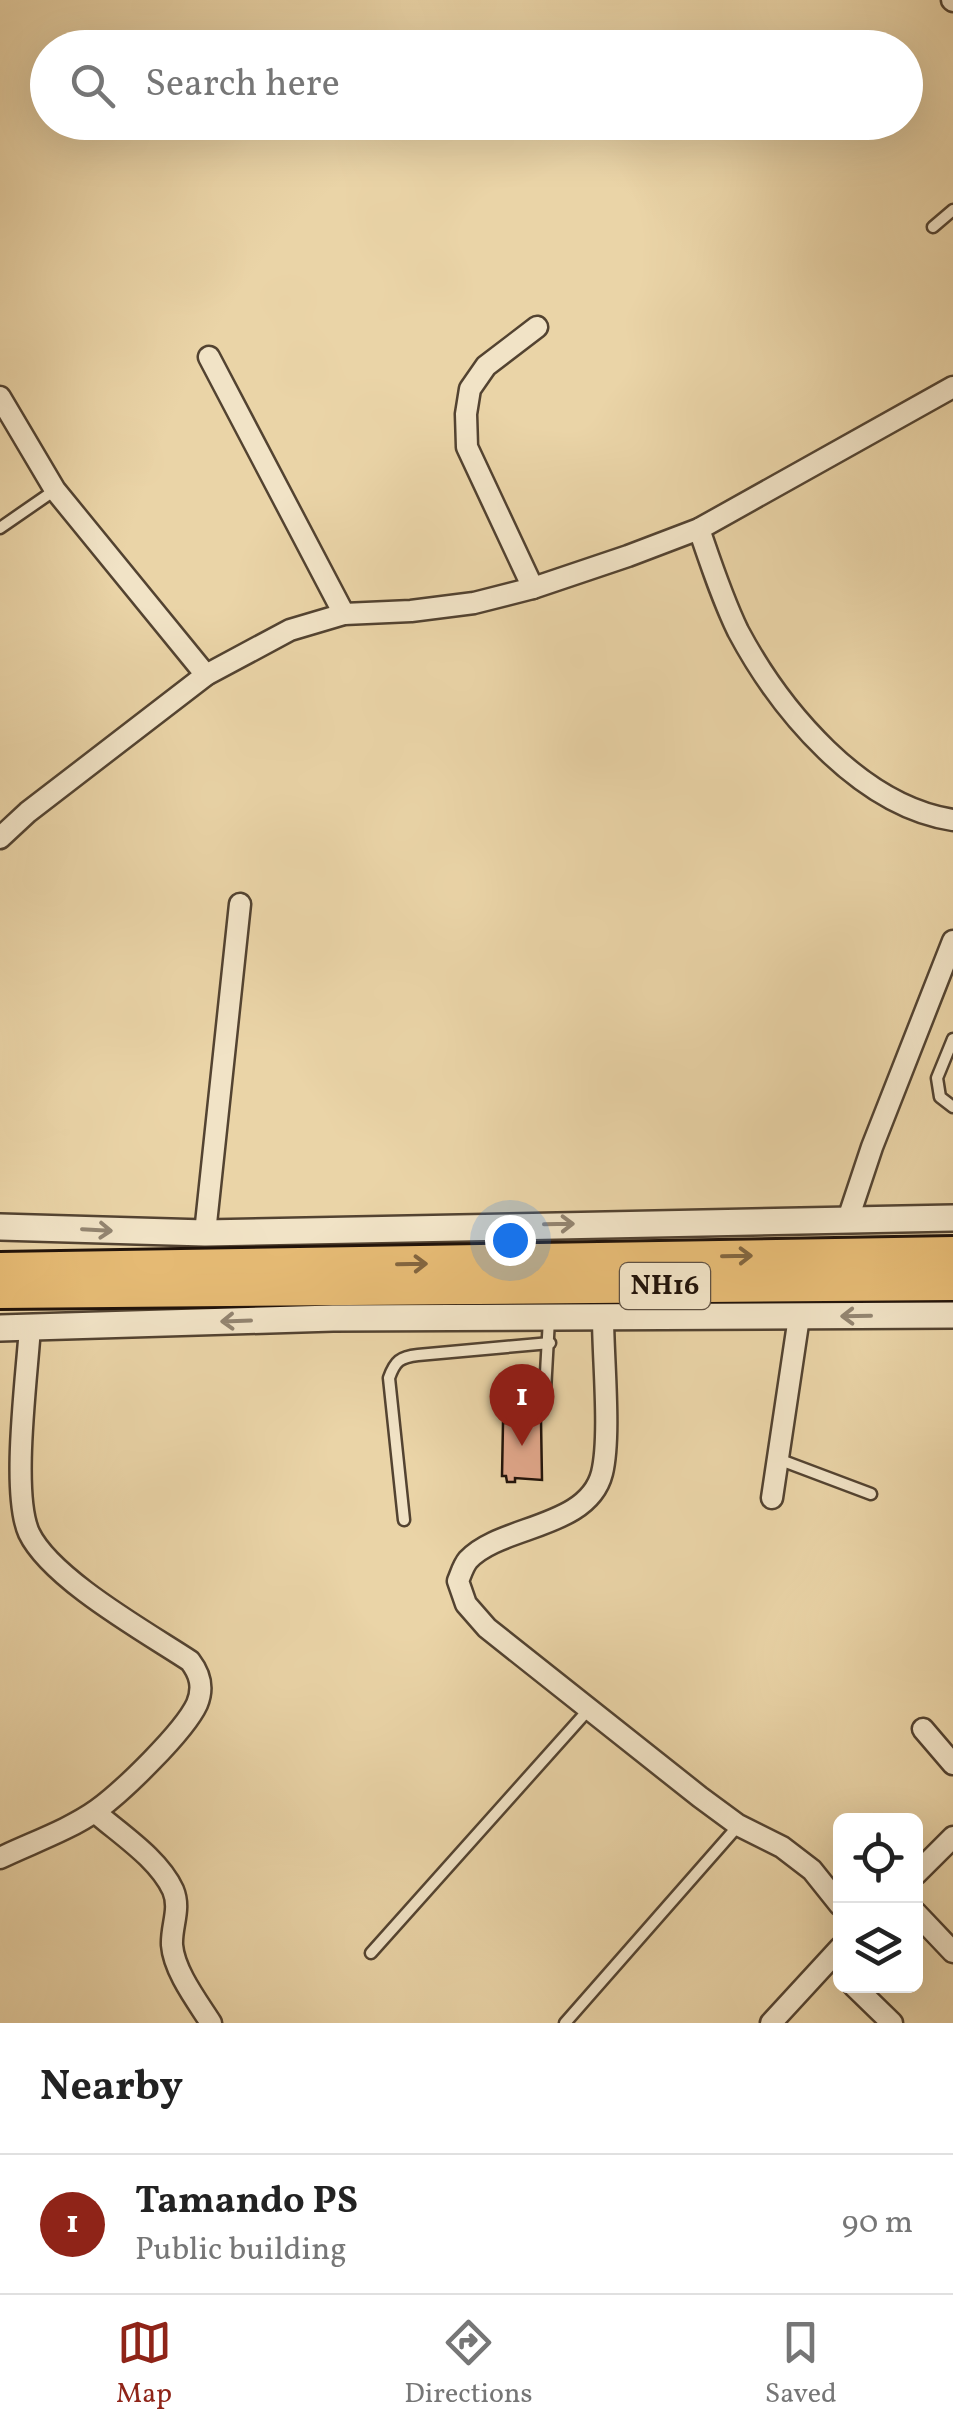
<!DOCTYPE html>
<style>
body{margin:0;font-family:Vollkorn,serif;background:#f6f6f6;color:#222}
.controls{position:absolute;right:30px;bottom:30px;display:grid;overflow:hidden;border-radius:15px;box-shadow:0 10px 40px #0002}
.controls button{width:90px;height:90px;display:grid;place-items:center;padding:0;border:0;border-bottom:2px solid #e0e0e0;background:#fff;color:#222;font:50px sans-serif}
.you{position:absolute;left:510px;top:1240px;width:35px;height:35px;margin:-25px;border:8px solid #fff;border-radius:50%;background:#1a73e8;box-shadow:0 0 0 15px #1a73e833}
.badge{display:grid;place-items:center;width:65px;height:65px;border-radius:50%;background:#8f2418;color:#fff;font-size:32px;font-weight:700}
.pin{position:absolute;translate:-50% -82px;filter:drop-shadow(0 2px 5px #0008)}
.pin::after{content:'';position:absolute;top:52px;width:35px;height:30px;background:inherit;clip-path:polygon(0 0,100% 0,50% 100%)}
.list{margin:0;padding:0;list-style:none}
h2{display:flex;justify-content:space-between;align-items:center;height:130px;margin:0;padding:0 40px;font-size:42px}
h2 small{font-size:32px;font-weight:400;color:#767676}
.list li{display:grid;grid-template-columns:65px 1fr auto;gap:30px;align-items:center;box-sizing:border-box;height:140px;padding:0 40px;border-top:2px solid #e0e0e0}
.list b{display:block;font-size:38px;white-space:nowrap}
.list p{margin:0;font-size:32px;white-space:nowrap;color:#767676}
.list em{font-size:32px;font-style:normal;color:#767676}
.icon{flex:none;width:55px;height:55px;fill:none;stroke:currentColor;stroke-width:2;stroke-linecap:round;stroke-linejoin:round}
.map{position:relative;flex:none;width:953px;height:2023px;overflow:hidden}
.search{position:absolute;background:#fff;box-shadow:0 10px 40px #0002;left:30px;right:30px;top:30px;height:110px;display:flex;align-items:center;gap:25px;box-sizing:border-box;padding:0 35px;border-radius:55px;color:#767676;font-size:38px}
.sheet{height:270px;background:#fff}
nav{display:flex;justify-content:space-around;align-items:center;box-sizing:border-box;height:140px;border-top:2px solid #e0e0e0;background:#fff;font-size:28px;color:#767676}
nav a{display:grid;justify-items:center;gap:5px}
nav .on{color:#8f2418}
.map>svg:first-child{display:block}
.building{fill:#e2a88c;stroke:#21130a;stroke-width:2.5}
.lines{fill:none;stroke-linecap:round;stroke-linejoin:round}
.service-casing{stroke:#534331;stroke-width:15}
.minor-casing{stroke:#534331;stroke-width:25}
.tertiary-casing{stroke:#534331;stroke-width:30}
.trunk-casing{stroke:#21130a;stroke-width:38}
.service{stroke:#f1e3c6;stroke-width:10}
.minor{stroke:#f1e3c6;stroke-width:20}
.tertiary{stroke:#f1e3c6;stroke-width:25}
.trunk{stroke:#e5ba74;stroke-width:32}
.oneway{stroke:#938571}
.oneway2{stroke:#83663f}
.labels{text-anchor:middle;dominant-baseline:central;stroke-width:8;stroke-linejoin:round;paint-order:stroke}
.shield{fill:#f1e3c6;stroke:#5f5142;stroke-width:2.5}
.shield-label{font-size:28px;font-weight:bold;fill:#21130a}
</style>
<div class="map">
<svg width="953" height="2023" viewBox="0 0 953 2023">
<rect width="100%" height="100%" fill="#ead4a7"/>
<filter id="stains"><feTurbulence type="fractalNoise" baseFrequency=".002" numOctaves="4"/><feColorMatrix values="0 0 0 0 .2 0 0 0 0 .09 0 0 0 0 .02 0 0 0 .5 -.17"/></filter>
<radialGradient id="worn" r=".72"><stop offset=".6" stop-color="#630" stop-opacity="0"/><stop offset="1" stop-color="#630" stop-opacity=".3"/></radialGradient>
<polygon class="building" points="512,1418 533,1418 533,1422 541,1420 542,1480 515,1478 515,1482 507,1482 506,1476 502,1476 503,1423 513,1423"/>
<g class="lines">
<g class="service-casing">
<g id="service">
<polyline points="933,227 953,210"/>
<polyline points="0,528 55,490"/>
<polyline points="953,1039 937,1078 940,1097 953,1107"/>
<polyline points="545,1391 549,1319"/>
<polyline points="778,1459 871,1494"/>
<path d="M404,1520L389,1378C395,1361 400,1357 418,1355L550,1343"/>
<polyline points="371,1953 590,1708"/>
<polyline points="565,2023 738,1826"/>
</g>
</g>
<g class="minor-casing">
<g id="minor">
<polyline points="952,0 953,1"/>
<polyline points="209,357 344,614"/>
<polyline points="0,397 55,490 206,675"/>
<path d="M699,529C711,564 722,598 738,631C780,710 860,806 953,820"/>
<polyline points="533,588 467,447 466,414 470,389 486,366 537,327"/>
<polyline points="0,838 28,812 206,675 290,630 344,614 411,611 474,603 533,588 628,556 699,529 953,387"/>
<polyline points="848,1219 872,1147 953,941"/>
<polyline points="205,1233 240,904"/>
<path d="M603,1317C603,1359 611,1436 602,1473C588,1529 500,1525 468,1560C463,1566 461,1574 458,1581L466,1604L487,1628L700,1797L738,1825L782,1847L812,1870L840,1905"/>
<polyline points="772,1498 799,1317"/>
<polyline points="923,1729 953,1764"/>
<path d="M95,1812C120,1834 158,1858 173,1890C181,1909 171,1926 172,1945C174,1971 197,2001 211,2023"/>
<path d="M0,1858C31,1843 69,1830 97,1810C123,1791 184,1732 197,1704C204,1687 200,1674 190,1661C146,1632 51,1579 29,1533C11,1493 27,1376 30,1327"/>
<polyline points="916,1874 953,1837"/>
<polyline points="916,1913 953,1952"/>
<polyline points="854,1986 892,2023"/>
<polyline points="771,2023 840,1948"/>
</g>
</g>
<g class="tertiary-casing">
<g id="tertiary">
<polyline points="0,1227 205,1233 953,1218"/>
<polyline points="0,1328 333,1318 953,1315"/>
</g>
</g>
<g class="trunk-casing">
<g id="trunk">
<polyline points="0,1269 953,1253"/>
<polyline points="0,1292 953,1284"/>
</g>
</g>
<use href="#service" class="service"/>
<use href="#minor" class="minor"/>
<use href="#tertiary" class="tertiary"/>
<use href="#trunk" class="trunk"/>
</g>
<defs><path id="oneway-shaft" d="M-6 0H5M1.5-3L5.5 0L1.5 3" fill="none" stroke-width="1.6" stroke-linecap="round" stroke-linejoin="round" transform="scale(2.5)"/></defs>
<g class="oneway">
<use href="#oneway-shaft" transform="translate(559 1224) rotate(-1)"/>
<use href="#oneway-shaft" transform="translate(97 1230) rotate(3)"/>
<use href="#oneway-shaft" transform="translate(856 1316) rotate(179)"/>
<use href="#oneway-shaft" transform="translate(236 1321) rotate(178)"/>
</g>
<g class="oneway2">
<use href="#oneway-shaft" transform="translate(737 1256) rotate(-1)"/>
<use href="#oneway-shaft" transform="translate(412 1264) rotate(-1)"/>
</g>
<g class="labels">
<rect class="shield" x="620" y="1263" width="90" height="46" rx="8"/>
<g class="shield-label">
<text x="665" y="1286">NH16</text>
</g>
</g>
<rect width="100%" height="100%" filter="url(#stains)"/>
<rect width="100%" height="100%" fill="url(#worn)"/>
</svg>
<div class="controls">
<button><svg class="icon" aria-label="locate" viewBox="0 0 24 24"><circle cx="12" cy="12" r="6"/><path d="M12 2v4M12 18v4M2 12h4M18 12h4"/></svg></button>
<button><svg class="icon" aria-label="layers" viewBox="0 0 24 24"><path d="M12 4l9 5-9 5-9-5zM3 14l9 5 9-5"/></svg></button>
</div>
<div class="you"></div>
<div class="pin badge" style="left:522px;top:1446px">1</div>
<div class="search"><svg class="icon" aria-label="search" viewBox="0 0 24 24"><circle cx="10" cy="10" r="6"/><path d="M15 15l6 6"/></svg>Search here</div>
</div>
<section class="sheet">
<h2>Nearby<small></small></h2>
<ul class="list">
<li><span class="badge">1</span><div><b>Tamando PS</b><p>Public building</p></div><em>90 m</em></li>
</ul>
</section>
<nav>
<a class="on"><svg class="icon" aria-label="map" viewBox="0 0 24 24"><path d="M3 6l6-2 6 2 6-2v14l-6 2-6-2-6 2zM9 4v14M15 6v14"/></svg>Map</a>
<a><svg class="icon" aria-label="directions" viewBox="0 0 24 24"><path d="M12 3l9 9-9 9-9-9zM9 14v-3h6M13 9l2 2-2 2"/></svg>Directions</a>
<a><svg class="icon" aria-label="saved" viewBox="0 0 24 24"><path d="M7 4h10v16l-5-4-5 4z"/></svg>Saved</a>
</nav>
